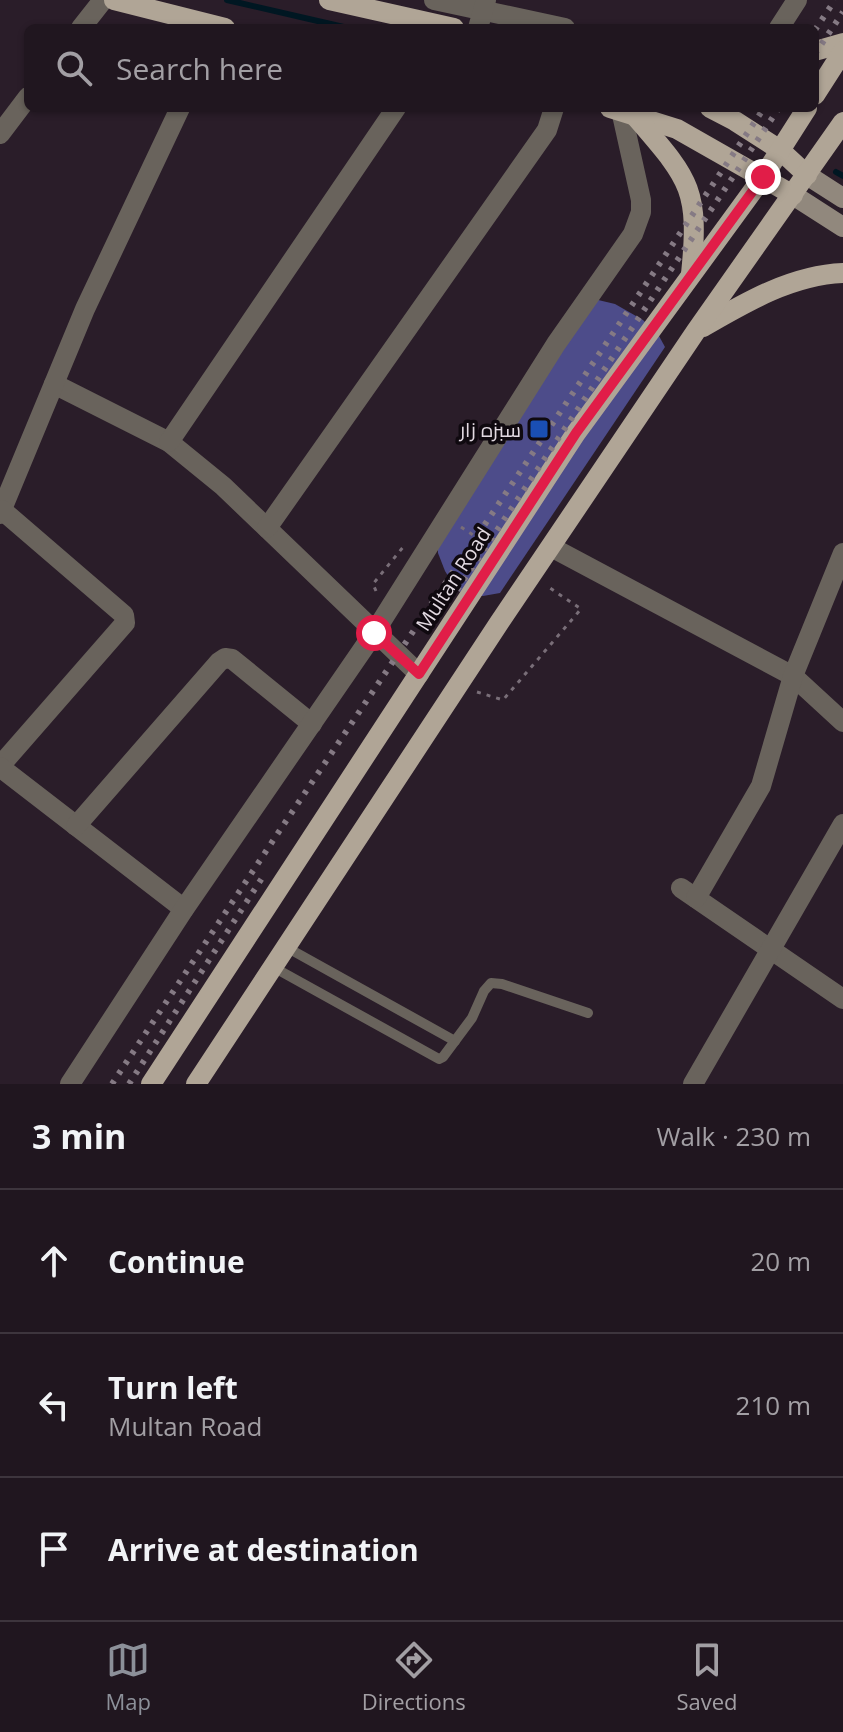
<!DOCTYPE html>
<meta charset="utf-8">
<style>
body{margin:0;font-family:"Open Sans",Cairo,sans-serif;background:#281f28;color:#f1f3f6}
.stop{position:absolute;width:24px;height:24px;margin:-18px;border:6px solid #e11d48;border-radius:50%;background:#fff}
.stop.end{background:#e11d48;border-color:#fff;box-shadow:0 2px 8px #0008}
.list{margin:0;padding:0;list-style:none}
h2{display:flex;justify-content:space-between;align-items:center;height:104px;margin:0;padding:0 32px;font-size:34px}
h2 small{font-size:26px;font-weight:400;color:#a29fa4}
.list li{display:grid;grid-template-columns:52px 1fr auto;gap:24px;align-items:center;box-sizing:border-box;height:144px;padding:0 32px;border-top:2px solid #3d353d}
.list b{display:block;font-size:30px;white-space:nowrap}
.list p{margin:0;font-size:26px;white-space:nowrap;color:#a29fa4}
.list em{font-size:26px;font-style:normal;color:#a29fa4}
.icon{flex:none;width:44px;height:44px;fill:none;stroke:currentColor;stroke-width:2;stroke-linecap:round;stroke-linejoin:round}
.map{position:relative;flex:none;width:843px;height:1084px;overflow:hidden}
.search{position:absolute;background:#20161f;box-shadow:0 2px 6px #0004;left:24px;right:24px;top:24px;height:88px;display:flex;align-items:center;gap:20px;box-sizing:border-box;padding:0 28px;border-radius:12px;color:#a29fa4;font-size:30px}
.sheet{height:536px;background:#20161f}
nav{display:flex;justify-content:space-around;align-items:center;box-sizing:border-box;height:112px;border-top:2px solid #3d353d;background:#20161f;font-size:22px;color:#a29fa4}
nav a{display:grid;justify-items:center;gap:4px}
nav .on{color:#8c9099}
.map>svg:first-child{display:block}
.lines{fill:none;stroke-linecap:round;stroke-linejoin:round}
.stream{stroke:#001722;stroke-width:6}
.building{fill:#4d4c8a}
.path{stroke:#796e78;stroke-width:3;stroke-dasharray:4 6;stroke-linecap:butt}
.service{stroke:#69635c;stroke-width:10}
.minor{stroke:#69635c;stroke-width:20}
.tertiary{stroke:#69635c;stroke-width:20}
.secondary{stroke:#91887d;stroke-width:20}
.primary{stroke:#b0a596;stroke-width:20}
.rail{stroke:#857a84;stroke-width:6;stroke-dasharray:4 8;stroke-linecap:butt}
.route{stroke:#e11d48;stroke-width:10}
.transit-dot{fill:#1a4fb4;stroke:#0f090f;stroke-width:3}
.labels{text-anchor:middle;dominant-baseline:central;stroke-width:7;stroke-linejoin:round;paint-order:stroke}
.poi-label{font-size:20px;fill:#e3dae2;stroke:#0f090f;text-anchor:end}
.street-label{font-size:20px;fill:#e3dae2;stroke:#0f090f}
</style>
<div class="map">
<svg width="843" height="1084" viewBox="0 0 843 1084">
<rect width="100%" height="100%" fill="#2a1d29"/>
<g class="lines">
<g class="stream">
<polyline points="227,0 348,28"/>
<polyline points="836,172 843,176"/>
</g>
</g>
<polygon class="building" points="594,299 615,304 643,320 659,336 665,347 500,593 483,596 466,595 457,590 445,571 438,553 438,544"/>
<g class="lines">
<g class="path">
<polyline points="461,527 482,541"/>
<polyline points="376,591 373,584 404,546"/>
<polyline points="477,692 503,700 581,609 547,586"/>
</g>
<g class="service">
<polyline points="286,947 455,1041"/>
<polyline points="273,967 439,1059 443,1057 472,1018 484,991 491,983 502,984 588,1013"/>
</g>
<g class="minor">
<polyline points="434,0 565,28"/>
<polyline points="478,28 486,0"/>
<polyline points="779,28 797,0"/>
<polyline points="54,384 169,442 223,486 419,674"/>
<polyline points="169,442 396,108"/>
<polyline points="0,514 85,309 180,108"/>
<polyline points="267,528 547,130 554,108"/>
<polyline points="551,547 793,676 843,722"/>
<polyline points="0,766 125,623 124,615 2,510"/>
<polyline points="0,767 184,909"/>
<polyline points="76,826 219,662 225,658 232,659 312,724"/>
<polyline points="681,888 843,999"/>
<polyline points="696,898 761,786 793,676 843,553"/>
<polyline points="70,1084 184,909 374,633 556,344 633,234 641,212 641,200 621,110"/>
<polyline points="693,1084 843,824"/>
</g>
<g class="tertiary">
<polyline points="81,28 103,0"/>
<polyline points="0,134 28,97"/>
</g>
<g class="secondary">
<polyline points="807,175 843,198"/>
<polyline points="793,195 843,227"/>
</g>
<g class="primary">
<polyline points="114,0 225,28"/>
<polyline points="329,0 454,28"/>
<polyline points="815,51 843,43"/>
<polyline points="815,95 843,51"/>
<polyline points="610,108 677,129 793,195"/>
<polyline points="710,108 735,121 780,150 807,175"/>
<path d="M634,115C689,179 700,187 691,274"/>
<path d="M703,327C746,302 792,275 843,273"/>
<polyline points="151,1084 576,433 763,177 807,108"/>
<polyline points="196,1084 499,623 696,331 843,122"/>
</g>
<g class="rail">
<polyline points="815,30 835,0"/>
<polyline points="815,54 843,12"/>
<polyline points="457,590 779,108"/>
<polyline points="112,1084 280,830 764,108"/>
<polyline points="129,1084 262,878"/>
</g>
</g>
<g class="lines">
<polyline class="route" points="374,633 419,674 576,433 763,177"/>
</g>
<rect class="transit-dot" x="529" y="419" width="20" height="20" rx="4"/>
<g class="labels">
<g class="poi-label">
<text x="521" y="429">سبزہ زار</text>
</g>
<g class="street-label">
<text transform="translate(453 579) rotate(-57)">Multan Road</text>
</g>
</g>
</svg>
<div class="stop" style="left:374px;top:633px"></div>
<div class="stop end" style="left:763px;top:177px"></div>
<div class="search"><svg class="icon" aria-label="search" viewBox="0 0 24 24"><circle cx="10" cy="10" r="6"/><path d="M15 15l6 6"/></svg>Search here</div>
</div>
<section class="sheet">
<h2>3 min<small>Walk · 230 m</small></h2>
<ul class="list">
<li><svg class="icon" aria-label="ahead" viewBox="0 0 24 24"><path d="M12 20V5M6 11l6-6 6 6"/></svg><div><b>Continue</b></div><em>20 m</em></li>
<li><svg class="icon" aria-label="left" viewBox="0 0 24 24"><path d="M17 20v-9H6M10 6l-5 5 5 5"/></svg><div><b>Turn left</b><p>Multan Road</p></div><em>210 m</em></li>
<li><svg class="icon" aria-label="arrive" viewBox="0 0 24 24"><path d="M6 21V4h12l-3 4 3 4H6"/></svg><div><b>Arrive at destination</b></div></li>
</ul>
</section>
<nav>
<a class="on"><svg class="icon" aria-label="map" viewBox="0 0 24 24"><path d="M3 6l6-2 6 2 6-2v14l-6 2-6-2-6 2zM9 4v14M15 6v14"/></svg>Map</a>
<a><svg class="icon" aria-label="directions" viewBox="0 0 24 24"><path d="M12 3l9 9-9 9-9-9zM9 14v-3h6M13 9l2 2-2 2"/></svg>Directions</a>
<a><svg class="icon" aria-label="saved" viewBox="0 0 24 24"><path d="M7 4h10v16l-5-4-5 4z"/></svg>Saved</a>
</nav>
